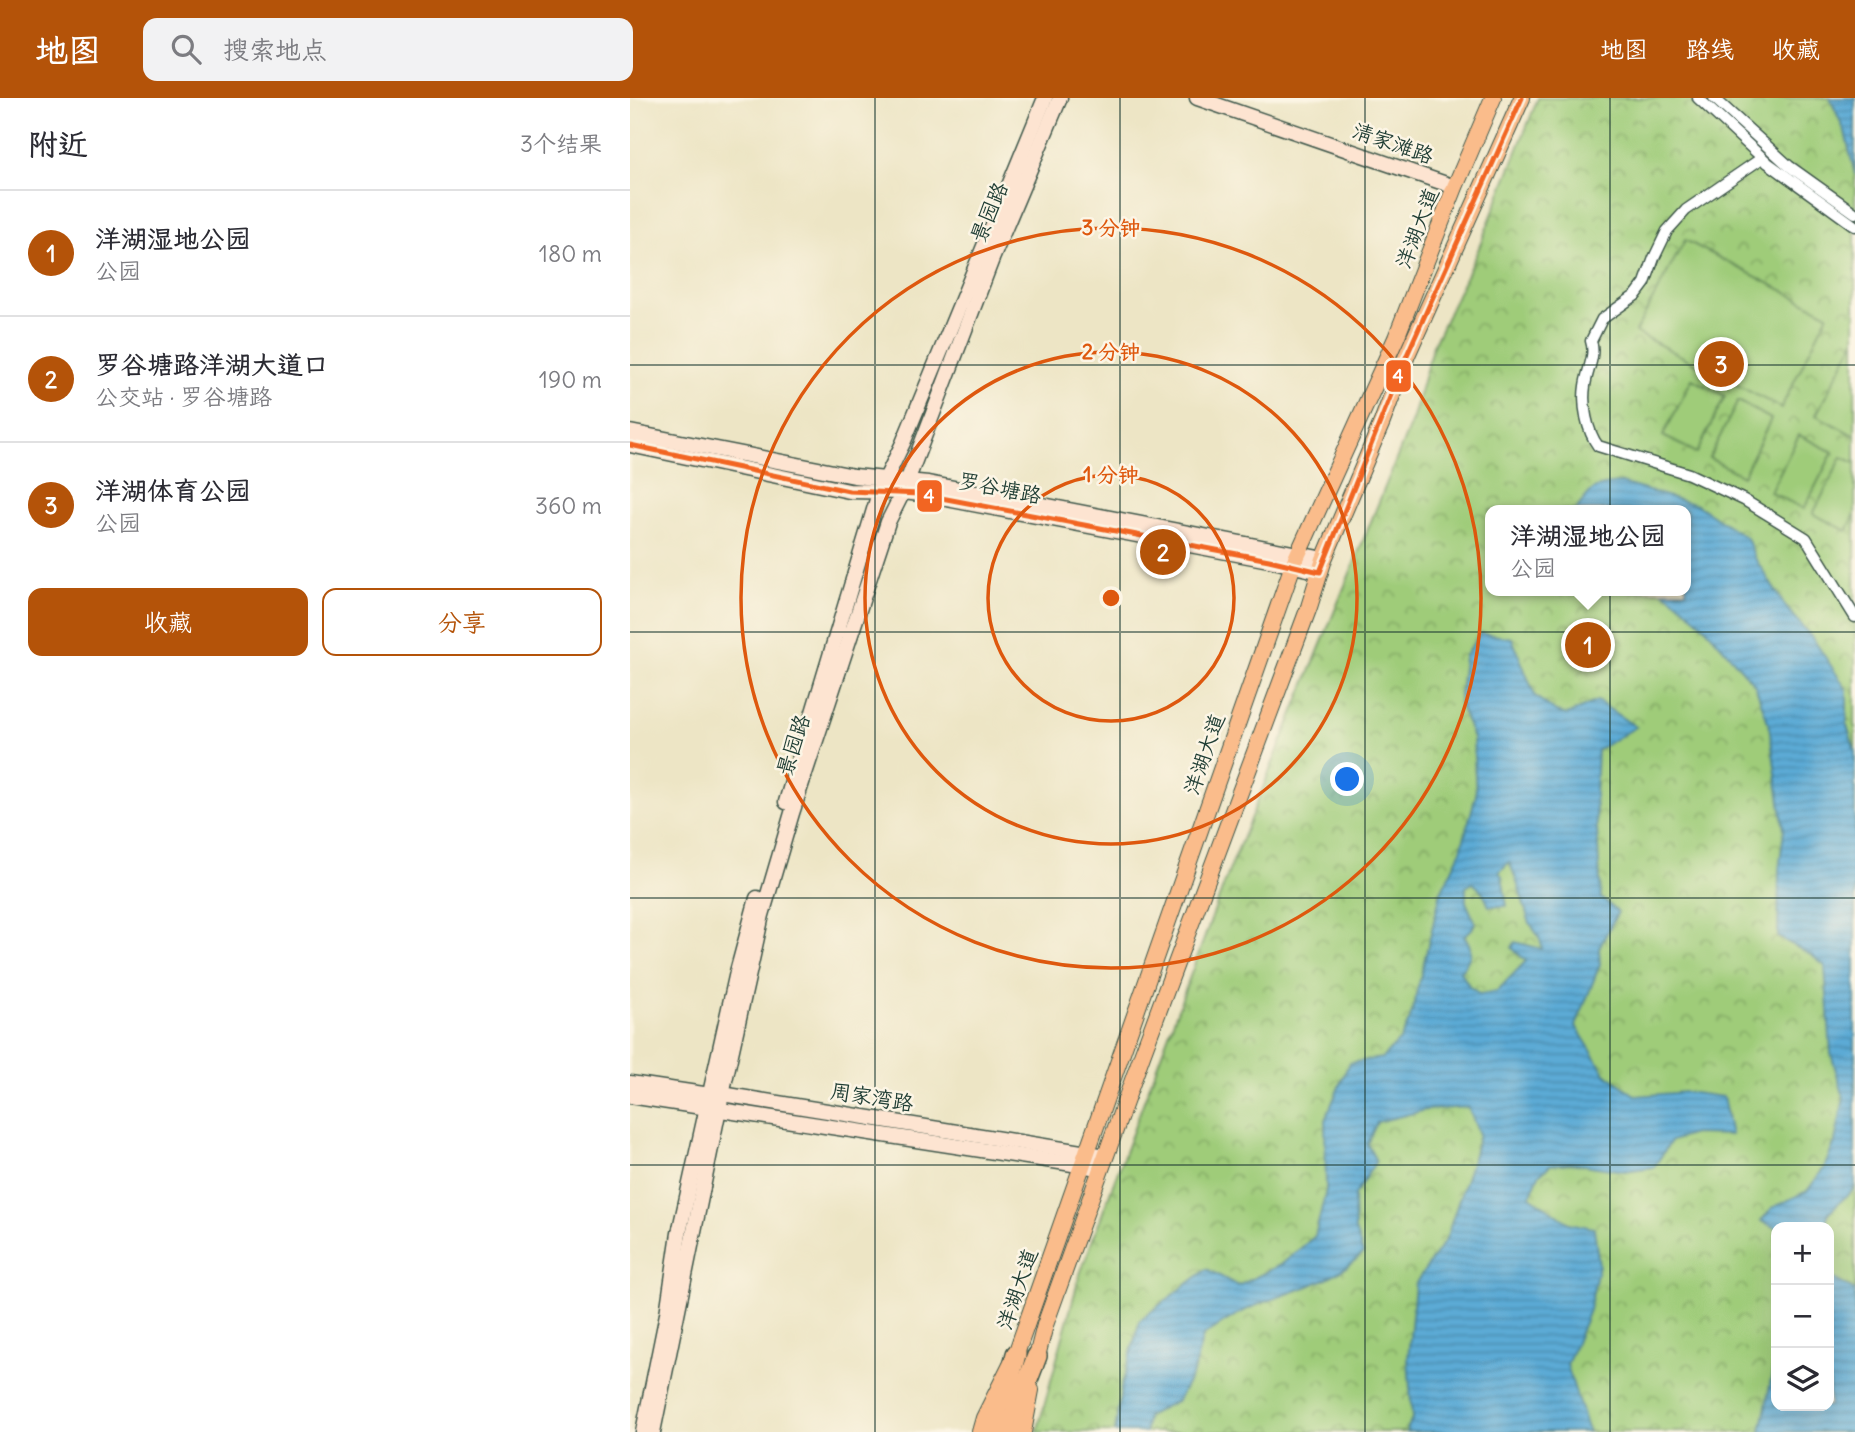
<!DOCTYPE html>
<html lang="zh">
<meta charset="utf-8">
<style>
body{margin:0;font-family:Delius,"LXGW WenKai TC",sans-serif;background:#f2f2f3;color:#2b2b33}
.controls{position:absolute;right:21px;bottom:21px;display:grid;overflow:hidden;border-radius:14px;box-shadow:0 7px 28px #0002}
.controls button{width:63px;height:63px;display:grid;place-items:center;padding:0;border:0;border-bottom:2px solid #e1e1e2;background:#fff;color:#2b2b33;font:35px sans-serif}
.you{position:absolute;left:718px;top:682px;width:24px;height:24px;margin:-18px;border:5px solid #fff;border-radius:50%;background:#1a73e8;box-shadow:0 0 0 10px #1a73e833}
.badge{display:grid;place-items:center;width:46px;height:46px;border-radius:50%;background:#b45309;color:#fff;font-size:23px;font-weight:700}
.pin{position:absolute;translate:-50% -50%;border:4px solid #fff;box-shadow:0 2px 7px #0006}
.popup{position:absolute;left:855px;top:407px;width:206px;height:91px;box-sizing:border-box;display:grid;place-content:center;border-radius:14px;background:#fff;filter:drop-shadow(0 2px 5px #0005);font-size:23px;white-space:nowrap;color:#7c7c81}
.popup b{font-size:26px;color:#2b2b33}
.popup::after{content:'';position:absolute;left:50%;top:100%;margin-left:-14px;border:14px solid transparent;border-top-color:#fff}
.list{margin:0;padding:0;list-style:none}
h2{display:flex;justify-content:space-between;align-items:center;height:91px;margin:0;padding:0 28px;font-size:30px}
h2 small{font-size:23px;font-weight:400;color:#7c7c81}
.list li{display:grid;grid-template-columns:46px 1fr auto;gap:21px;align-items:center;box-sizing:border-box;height:126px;padding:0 28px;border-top:2px solid #e1e1e2}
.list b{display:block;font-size:26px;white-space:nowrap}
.list p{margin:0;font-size:23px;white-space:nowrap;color:#7c7c81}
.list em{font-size:23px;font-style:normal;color:#7c7c81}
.actions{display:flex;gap:14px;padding:21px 28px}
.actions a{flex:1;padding:16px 0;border:2px solid #b45309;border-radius:14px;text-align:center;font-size:24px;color:#b45309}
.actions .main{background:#b45309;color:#fff}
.icon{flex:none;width:38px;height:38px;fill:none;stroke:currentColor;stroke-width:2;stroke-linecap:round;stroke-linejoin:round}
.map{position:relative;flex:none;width:1225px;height:1334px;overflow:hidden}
header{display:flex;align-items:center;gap:42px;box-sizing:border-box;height:98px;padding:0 35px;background:#b45309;color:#fff}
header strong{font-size:33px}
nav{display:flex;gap:38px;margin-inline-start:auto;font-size:24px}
.search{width:490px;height:63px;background:#f2f2f3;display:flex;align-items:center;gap:18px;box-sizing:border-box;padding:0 24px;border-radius:14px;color:#7c7c81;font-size:26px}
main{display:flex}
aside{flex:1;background:#fff}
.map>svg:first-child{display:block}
.park{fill:url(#park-crowns);stroke:#5f8456;stroke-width:2;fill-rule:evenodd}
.pitch{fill:#9fcc79;stroke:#5f8456;stroke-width:2}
.water{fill:url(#water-rules);stroke:#3d7484;stroke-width:2;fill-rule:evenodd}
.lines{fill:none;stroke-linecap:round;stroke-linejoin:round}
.street-casing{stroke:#3e564a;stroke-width:13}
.secondary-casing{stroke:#3e564a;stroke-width:17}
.primary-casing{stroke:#3e564a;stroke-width:18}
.highway-casing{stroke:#3e564a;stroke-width:22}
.street{stroke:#fff;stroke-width:10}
.secondary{stroke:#fde4d1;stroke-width:14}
.primary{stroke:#fabc8b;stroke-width:16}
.highway{stroke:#fabc8b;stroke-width:19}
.bus-1-casing{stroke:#fcf5e5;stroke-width:10}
.bus-1{stroke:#f26522;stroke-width:5}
.grid{fill:none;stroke:#1f3d34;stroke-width:2;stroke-opacity:0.55}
.ring{fill:none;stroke:#de580e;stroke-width:3.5}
.labels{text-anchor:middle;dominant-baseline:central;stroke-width:5;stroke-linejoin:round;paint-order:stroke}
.street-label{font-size:21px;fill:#1f3d34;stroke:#fcf5e5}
.centre{fill:#de580e;stroke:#fcf5e5;stroke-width:3.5}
.ring-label{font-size:21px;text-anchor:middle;font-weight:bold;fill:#de580e;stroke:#fcf5e5;stroke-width:5;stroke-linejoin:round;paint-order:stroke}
.line-badge{stroke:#fcf5e5;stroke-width:2.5}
.badge-label{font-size:19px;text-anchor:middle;font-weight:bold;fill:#fff}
</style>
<header>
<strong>地图</strong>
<div class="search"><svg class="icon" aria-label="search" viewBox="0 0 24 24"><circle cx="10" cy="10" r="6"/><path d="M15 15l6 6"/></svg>搜索地点</div>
<nav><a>地图</a><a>路线</a><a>收藏</a></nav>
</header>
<main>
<aside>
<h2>附近<small>3个结果</small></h2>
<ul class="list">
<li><span class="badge">1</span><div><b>洋湖湿地公园</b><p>公园</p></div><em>180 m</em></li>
<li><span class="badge">2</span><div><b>罗谷塘路洋湖大道口</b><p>公交站 · 罗谷塘路</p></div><em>190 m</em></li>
<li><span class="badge">3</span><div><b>洋湖体育公园</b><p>公园</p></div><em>360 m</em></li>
</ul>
<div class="actions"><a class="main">收藏</a><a>分享</a></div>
</aside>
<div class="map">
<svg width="1225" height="1334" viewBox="0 0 1225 1334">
<defs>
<pattern id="park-crowns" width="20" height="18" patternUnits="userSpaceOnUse" patternTransform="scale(1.75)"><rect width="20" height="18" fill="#9fcc79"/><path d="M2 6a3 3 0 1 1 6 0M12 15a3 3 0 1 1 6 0" fill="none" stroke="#81a764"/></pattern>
<pattern id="water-rules" width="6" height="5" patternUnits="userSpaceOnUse" patternTransform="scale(1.75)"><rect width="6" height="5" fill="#5baad5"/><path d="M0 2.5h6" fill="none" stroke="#4b8cae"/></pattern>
</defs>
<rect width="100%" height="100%" fill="#fcf5e5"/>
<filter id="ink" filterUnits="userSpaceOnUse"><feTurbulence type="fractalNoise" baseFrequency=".0143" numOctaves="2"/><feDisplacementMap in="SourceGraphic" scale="14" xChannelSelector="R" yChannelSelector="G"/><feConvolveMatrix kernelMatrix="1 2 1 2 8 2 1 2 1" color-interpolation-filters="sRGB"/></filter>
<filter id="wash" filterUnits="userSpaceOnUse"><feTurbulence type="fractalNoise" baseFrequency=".00686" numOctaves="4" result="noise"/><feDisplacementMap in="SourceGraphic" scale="28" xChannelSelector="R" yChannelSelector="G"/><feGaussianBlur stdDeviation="1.57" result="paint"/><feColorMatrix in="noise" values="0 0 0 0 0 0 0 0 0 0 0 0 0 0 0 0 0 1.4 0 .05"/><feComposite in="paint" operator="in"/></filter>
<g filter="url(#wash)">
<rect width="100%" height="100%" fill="#ede5c5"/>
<path class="park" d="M908,0H1225V1334H407L450,1176L599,773L783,320L802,250L848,152ZM860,412H1056V493H860ZM1146,1129H1199V1308H1146Z"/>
<g class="pitch">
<polygon points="1055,142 1198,216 1151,310 1005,234"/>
<polygon points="1225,242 1225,338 1186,317"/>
<polygon points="1062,281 1095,298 1067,355 1033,338"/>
<polygon points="1108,303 1141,321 1113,378 1079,360"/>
<polygon points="1169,337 1203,354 1174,411 1140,394"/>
<polygon points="1212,359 1225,365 1225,416 1217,433 1183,416"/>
</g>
<g class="water">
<polygon points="1200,0 1225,0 1225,77 1215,34"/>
<path d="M991,385L1067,407L1117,440L1125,460L1155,508L1184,542L1217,592V627L1225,653V1087L1223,1092L1199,1114L1194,1129L1146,1130L1131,1123L1142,1110L1177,1093L1194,1070L1205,1044L1214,1000L1201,956L1195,868L1181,857L1148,839L1149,772L1154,732L1139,627L1125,587L1075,529L1053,508L1033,493H1056V412H946C961,391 964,386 991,385Z"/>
<path d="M850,535L882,540L905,598L926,614L937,617L967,603L1006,629L967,652L965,696L971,800L988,814L969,850L970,866L946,928L975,975L1006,998L1056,994L1093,999L1101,1037L1064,1036L1041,1043L1024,1069L994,1073L940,1065L920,1067L909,1077L900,1098L939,1125L964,1130L969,1167L959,1212L937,1267L958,1334H776L782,1321L778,1260L785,1186L816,1141L844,1056L849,1036L838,1009L796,1012L747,1024L737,1046L746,1063L724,1098L725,1132L733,1155C703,1186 654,1194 616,1212C601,1219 587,1229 573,1238L563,1275L548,1302L517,1318L515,1334H485L491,1290L510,1222L577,1171L608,1188L652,1166L685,1138L696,1092L695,1022L719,965L752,960L770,942L780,921L811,794L830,755L846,697L843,640L829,605L834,559ZM879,764C888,783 892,801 898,820C902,833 910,834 912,851L885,844L882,850L896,863L867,893L850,896L840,889L830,873C841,861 845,851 834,838L842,831L845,824L836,804V789L843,785L852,793L859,808H877L872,778L869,774Z"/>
<polygon points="1199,1178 1225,1193 1225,1322 1222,1334 1131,1334 1146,1255 1146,1308 1199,1308"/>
</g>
</g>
<g filter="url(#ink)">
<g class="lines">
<g class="street-casing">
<g id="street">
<polyline points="1068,0 1138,65 1225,128"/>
<polyline points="1084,0 1159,68 1225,115"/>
<path d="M1132,60L1056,112L1037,133L1024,160L1015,185L1006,197L972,221L961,243C966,258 957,272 955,288C952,307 957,333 968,348L1059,376L1114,402L1176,440L1225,519"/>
</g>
</g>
<g class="secondary-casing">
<g id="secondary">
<polyline points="567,0 825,89"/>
<polyline points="0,334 224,378 298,385 694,461"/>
<polyline points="0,347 219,393 273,394 290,396 639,462 690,474"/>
<polyline points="156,704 249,395 273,345 415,0"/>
<polyline points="0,985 80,997 92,996 476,1058"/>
<polyline points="0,998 462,1069"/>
<polyline points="13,1334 37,1216 49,1135 107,874 127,800"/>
<polyline points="23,1334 92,996 132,817 162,715 258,424 273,394 362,161 430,0"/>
</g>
</g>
<g class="primary-casing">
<g id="primary">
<polyline points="404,1270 415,1227 512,957 679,509 694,461 752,324 777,257 892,0"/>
<polyline points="350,1334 354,1320 386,1256 663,467 766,240 825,89 863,0"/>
<polyline points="393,1334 401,1292"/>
</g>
</g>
<g class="highway-casing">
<g id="highway">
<polyline points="365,1334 386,1256"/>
<polyline points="378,1334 407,1258"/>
</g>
</g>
<use href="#street" class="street"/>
<use href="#secondary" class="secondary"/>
<use href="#primary" class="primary"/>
<use href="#highway" class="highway"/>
<g class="bus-1-casing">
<polyline id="bus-1" points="0,347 219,393 290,396 639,462 690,474 777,257 892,0"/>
</g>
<use href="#bus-1" class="bus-1"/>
</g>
</g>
<path class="grid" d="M245,0V1334M490,0V1334M735,0V1334M980,0V1334M0,267H1225M0,534H1225M0,800H1225M0,1067H1225"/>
<g class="ring">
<circle cx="481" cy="500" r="123"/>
<circle cx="481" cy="500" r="246"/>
<circle cx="481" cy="500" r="370"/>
</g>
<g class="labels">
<g class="street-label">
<text transform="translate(763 45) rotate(19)">清家滩路</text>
<text transform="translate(359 114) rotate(-67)">景园路</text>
<text transform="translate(787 130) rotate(-69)">洋湖大道</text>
<text transform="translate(370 390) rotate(11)">罗谷塘路</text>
<text transform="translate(163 647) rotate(-72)">景园路</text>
<text transform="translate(574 656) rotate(-71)">洋湖大道</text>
<text transform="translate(242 999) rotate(9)">周家湾路</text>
<text transform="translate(387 1191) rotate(-71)">洋湖大道</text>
</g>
</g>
<circle cx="481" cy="500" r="10" class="centre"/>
<g class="ring-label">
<text x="481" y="137">3 分钟</text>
<text x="481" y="261">2 分钟</text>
<text x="481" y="384">1 分钟</text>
</g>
<g class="line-badge">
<rect x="755" y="261" width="27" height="34" rx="7" fill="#f26522"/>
<rect x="286" y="381" width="27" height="34" rx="7" fill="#f26522"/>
</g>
<g class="badge-label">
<text x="768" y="285">4</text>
<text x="299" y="405">4</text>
</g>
</svg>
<div class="controls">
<button>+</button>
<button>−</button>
<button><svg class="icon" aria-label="layers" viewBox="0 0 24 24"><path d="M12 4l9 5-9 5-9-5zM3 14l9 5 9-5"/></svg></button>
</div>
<div class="you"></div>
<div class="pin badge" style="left:958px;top:547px">1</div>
<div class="popup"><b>洋湖湿地公园</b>公园</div>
<div class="pin badge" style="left:533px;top:454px">2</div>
<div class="pin badge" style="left:1091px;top:266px">3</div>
</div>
</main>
